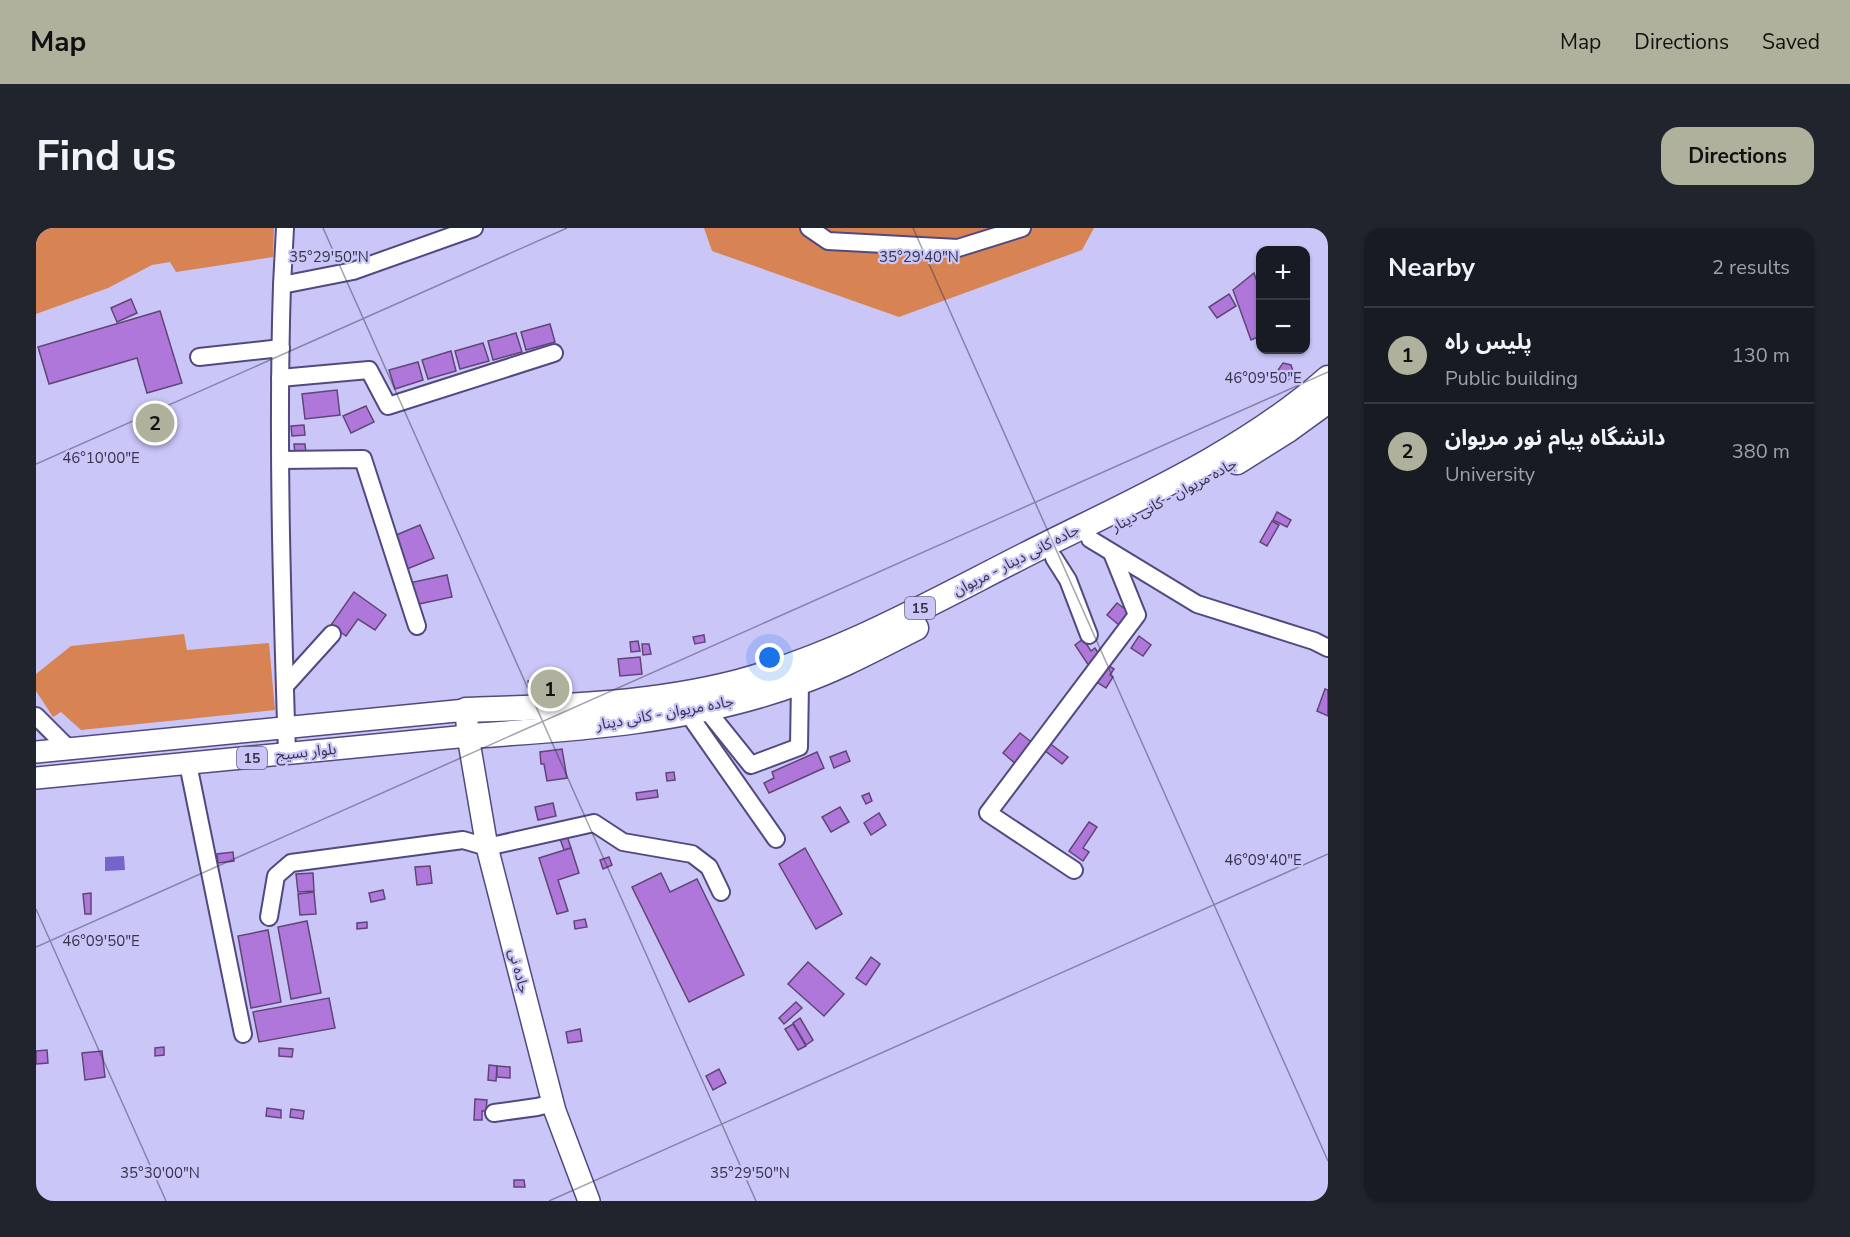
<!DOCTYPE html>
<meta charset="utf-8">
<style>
body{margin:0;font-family:"Nunito Sans","Noto Sans Arabic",sans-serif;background:#20242c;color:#f1f3f6}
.controls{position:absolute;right:18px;top:18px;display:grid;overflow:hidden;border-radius:12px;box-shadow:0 2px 4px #0004}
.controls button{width:54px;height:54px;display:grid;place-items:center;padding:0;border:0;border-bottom:2px solid #363941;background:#171b24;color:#f1f3f6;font:30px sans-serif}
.you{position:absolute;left:734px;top:430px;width:21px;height:21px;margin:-15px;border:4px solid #fff;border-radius:50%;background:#1a73e8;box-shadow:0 0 0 9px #1a73e833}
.badge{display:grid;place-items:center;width:39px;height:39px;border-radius:50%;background:#b0b19c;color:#111;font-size:20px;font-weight:700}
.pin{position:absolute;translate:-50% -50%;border:3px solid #fff;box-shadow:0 2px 6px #0006}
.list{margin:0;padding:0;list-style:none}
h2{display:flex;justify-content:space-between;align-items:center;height:78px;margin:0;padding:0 24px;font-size:26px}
h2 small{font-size:20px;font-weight:400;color:#9ea1a6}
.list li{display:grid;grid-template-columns:39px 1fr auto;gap:18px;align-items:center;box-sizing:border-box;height:96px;padding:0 24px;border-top:2px solid #363941}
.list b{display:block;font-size:22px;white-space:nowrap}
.list p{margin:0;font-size:20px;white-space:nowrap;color:#9ea1a6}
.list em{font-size:20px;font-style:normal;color:#9ea1a6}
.map{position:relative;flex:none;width:1292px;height:973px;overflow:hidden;border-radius:18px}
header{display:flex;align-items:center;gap:36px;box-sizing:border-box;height:84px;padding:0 30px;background:#b0b19c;color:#111}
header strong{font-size:28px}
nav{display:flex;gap:33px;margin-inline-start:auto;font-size:21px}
.intro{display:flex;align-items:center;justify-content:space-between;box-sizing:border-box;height:144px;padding:0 36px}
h1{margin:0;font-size:42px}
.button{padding:15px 27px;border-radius:18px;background:#b0b19c;color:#111;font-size:21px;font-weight:700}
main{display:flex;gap:36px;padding:0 36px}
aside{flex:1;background:#171b24;border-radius:18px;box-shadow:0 2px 4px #0004}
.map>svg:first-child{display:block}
.green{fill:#d78354}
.water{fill:#7764cb}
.building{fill:#b077db;stroke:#614577;stroke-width:1.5}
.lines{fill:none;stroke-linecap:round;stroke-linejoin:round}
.minor-casing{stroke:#51497f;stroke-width:20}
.major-casing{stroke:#51497f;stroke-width:24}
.highway-casing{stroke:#51497f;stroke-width:27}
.minor{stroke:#fff;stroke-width:16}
.major{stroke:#fff;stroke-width:21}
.highway{stroke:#fff;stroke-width:24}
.ticks{fill:none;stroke:#36334c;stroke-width:1.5;stroke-opacity:0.45}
.labels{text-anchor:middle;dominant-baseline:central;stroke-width:4.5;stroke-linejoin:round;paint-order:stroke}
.shield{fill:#cac6f8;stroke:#625f80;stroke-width:1.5}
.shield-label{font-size:14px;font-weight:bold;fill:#36334c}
.street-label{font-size:15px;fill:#36334c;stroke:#cac6f8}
.ticks-label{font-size:15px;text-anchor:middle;fill:#36334c;stroke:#cac6f8;stroke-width:4.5;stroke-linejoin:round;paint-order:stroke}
</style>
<header>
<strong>Map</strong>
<nav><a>Map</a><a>Directions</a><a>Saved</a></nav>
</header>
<div class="intro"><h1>Find us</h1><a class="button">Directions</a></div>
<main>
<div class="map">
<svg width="1292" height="973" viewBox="0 0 1292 973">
<rect width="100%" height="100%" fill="#cac6f8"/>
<g class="green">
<polygon points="0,0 238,0 237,29 140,44 134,34 116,37 72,60 0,86"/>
<polygon points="668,0 1058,0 1046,22 863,89 676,23"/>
<polygon points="148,406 151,422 233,415 239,482 45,502 25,484 17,489 0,463 0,446 35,418"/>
</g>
<polygon class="water" points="88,628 89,642 69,643 69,629"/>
<g class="building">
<polygon points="1218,45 1224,62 1224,108 1215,112 1197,62"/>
<polygon points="1193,66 1200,78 1181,90 1173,79"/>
<polygon points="95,71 101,85 81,94 75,80"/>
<polygon points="124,83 146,155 111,165 101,130 13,156 2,119"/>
<polygon points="514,96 519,114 490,122 485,104"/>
<polygon points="480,105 486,124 457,132 452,113"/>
<polygon points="447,115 453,133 424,141 419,123"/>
<polygon points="415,123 420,143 392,151 386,132"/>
<polygon points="382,134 387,152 359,161 353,142"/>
<polygon points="1247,135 1255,137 1258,146 1252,152 1245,150 1242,142"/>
<polygon points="301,162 304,187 269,191 266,166"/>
<polygon points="330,178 338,194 315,205 307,188"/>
<polygon points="268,197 269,207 256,208 255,198"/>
<polygon points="258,216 269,216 270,226 259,226"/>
<polygon points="1241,284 1255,292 1251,299 1237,292"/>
<polygon points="1236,293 1243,297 1231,318 1224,314"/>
<polygon points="384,297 398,330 371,341 358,308"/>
<polygon points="411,347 416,369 378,377 373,355"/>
<polygon points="318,364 350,387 339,402 322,391 310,408 295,397"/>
<polygon points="1081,375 1093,384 1083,397 1071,387"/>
<polygon points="668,407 669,414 659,416 657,409"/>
<polygon points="1103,408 1115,417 1107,428 1095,420"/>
<polygon points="1047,411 1055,423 1059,420 1067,432 1055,441 1039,417"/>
<polygon points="602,413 604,423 595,424 594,414"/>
<polygon points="606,416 613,416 615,426 607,427"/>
<polygon points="604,429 606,446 584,448 582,431"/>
<polygon points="1070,436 1078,441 1074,447 1077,449 1070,460 1059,453"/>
<polygon points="506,451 507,455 513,454 514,461 495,465 492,453"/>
<polygon points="1289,461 1292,462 1292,488 1281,483"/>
<polygon points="984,505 998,516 981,537 967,525"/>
<polygon points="1012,514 1032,529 1026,536 1007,521"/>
<polygon points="526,521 531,550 511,553 508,536 505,536 504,524"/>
<polygon points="810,523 814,533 798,540 794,529"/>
<polygon points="781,524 788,540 733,565 728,555 738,550 736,544"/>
<polygon points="638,544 639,552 631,553 630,545"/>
<polygon points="621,562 622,569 601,572 600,565"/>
<polygon points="833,565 836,573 830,576 826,568"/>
<polygon points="517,575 520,588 502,592 499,579"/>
<polygon points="804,579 813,594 795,604 786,589"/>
<polygon points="843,585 850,597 835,607 828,595"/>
<polygon points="1053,594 1061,599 1047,620 1053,624 1047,633 1033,623"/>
<polygon points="531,608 535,620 528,622 524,611"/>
<polygon points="535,620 543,645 522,652 532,683 521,686 503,630"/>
<polygon points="769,620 806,686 780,701 743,636"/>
<polygon points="197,624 198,633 182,635 181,626"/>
<polygon points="573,629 576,637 567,641 564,632"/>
<polygon points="394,638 396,655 381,657 379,639"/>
<polygon points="277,645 278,663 262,664 260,646"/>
<polygon points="625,645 634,664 661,651 708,747 653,774 596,659"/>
<polygon points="347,662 349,671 335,674 333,665"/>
<polygon points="278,664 280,686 264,687 262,666"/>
<polygon points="55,665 55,686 49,686 47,666"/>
<polygon points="549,691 551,699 539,701 538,693"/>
<polygon points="271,693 285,765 255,771 242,699"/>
<polygon points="331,694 331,700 321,701 321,695"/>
<polygon points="232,702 245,774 215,780 202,708"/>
<polygon points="835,729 844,736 830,757 820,750"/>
<polygon points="772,734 808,766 788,788 752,756"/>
<polygon points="293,770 299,800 223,814 217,784"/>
<polygon points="760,774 766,780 748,796 743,790"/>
<polygon points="764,790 777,812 770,817 757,795"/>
<polygon points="757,796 770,818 762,822 749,801"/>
<polygon points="544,801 546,813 532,815 530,804"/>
<polygon points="128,819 128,827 119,828 119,820"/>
<polygon points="243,820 257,821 256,829 243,828"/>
<polygon points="11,822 12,835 0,836 0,823"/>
<polygon points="66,823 69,849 49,852 46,825"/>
<polygon points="453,837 461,838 460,853 452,852"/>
<polygon points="461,838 474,839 474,850 461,849"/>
<polygon points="683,841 690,855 677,862 670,848"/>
<polygon points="439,871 451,872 450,883 446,883 446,892 438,892"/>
<polygon points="231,880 245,882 245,890 230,888"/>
<polygon points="255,881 268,883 267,891 254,889"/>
<polygon points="478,952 488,952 489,959 478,959"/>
</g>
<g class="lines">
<g class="minor-casing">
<g id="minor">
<polyline points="773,0 792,13 922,20 986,0"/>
<polyline points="246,57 249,0"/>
<polyline points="163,129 245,120"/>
<polyline points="244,150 333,142 352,178 518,125"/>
<polyline points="245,232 327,231 381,398"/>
<polyline points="1054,311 1161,376 1278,413 1292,420"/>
<polyline points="1018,330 1032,352 1053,407"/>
<polyline points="249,458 296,406"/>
<polyline points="670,481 715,537 763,519 764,454"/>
<polyline points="651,484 740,611"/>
<polyline points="0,488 33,521"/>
<path d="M251,526C246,370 241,213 246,57L317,43L438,0"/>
<polyline points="152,536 207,806"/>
<polyline points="1038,642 952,585 1101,387 1076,325"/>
<polyline points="233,689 240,648 255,635 427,612 451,619 558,595 587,614 656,626 673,639 685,664"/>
<polyline points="458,885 501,879 517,875"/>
</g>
</g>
<g class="major-casing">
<g id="major">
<polyline points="0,524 430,482 432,508 451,619 519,883 553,973"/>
<polyline points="0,550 432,508"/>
</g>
</g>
<g class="highway-casing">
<g id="highway">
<polyline points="1201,234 1252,202 1292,173"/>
<path d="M430,482C521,479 613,477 702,454C804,427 898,373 991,326C1094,274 1206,226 1292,150"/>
<path d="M432,508C543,501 659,493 764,454C804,440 842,419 880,400"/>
</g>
</g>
<use href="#minor" class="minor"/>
<use href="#major" class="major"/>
<use href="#highway" class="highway"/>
</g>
<path class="ticks" d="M287,0L720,973M877,0L1292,933M0,236L531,0M0,681L130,973M0,719L1292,144M513,973L1292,626"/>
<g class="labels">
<g class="shield">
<rect x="869" y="369" width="30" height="22" rx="4.5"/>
<rect x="201" y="519" width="30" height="22" rx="4.5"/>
</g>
<g class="shield-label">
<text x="884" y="380">15</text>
<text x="216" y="530">15</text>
</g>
<g class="street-label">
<text transform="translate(1138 267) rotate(-28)">جاده مریوان - کانی دینار</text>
<text transform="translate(980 332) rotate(-27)">جاده کانی دینار - مریوان</text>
<text transform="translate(629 485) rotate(-10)">جاده مریوان - کانی دینار</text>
<text transform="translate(270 524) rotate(-6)">بلوار بسیج</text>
<text transform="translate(483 743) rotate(76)">جاده نی</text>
</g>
</g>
<g class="ticks-label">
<text x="293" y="34">35°29'50"N</text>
<text x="883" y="34">35°29'40"N</text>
<text x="1227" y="155">46°09'50"E</text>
<text x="65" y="235">46°10'00"E</text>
<text x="1227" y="637">46°09'40"E</text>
<text x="65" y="718">46°09'50"E</text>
<text x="124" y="950">35°30'00"N</text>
<text x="714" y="950">35°29'50"N</text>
</g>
</svg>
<div class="controls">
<button>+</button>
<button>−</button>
</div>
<div class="you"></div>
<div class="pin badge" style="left:514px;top:461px">1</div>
<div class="pin badge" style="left:119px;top:195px">2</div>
</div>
<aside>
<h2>Nearby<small>2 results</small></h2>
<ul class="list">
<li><span class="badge">1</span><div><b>پلیس راه</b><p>Public building</p></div><em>130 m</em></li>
<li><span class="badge">2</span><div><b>دانشگاه پیام نور مریوان</b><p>University</p></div><em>380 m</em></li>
</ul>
</aside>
</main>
